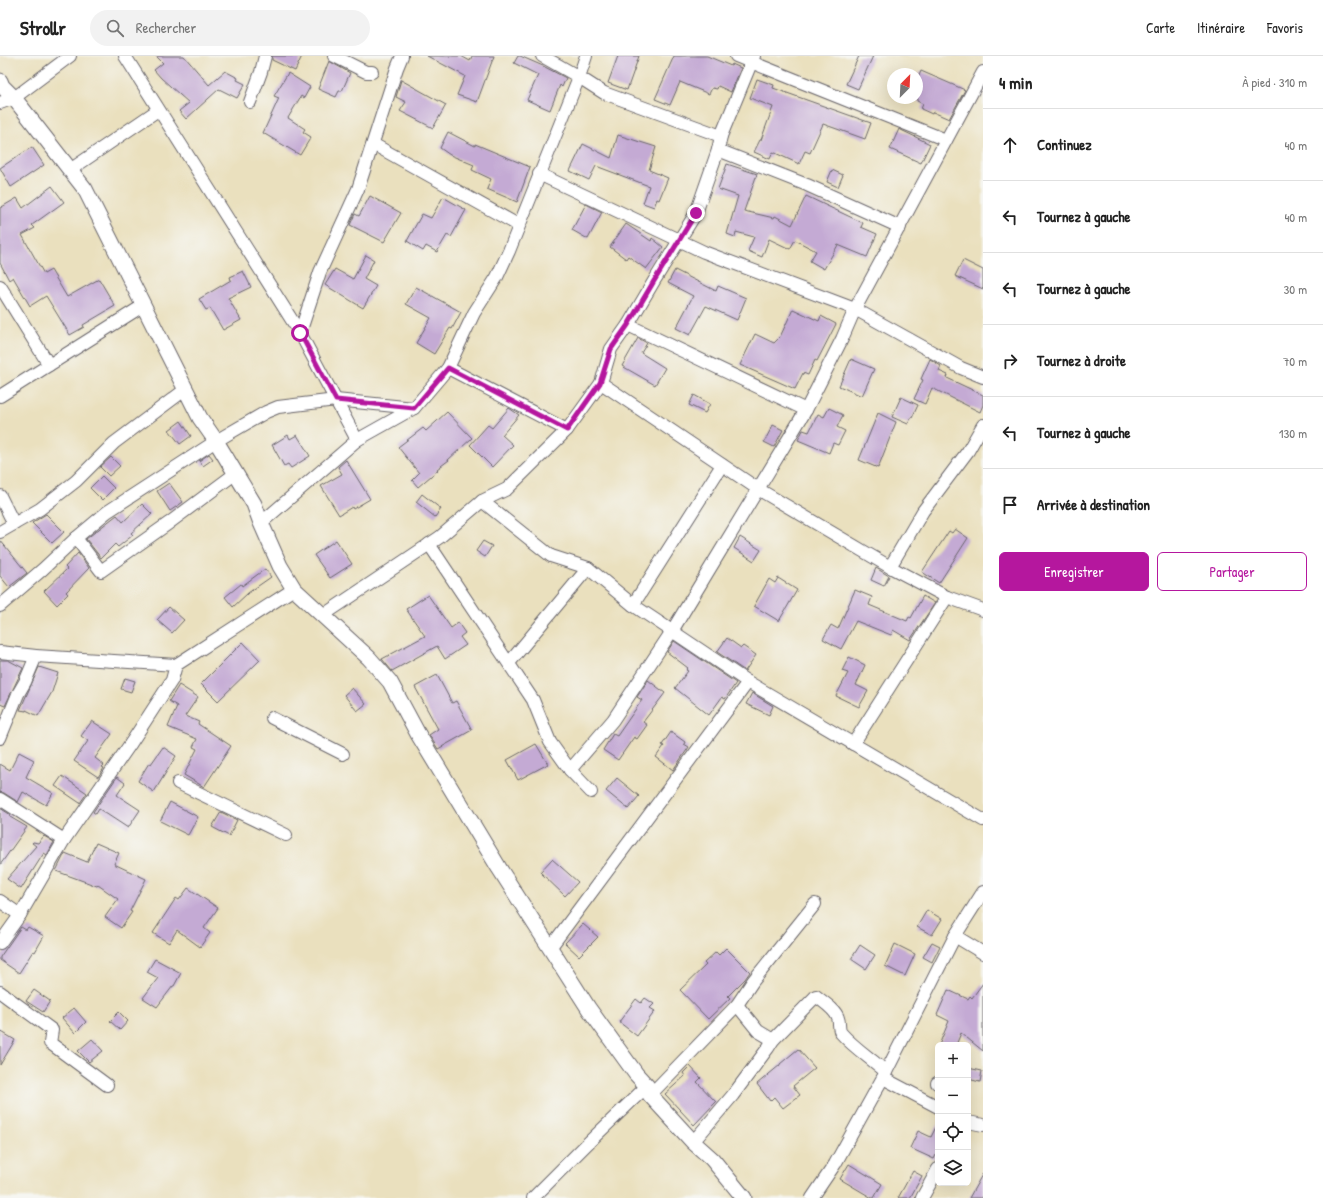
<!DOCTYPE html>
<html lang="fr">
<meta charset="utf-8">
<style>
body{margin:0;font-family:"Patrick Hand",sans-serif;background:#f2f2f2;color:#222}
.controls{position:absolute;right:12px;bottom:12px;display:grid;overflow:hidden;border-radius:6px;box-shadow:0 4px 16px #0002}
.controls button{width:36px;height:36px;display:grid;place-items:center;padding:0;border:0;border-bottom:1px solid #e0e0e0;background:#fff;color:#222;font:20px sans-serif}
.compass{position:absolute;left:887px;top:12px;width:36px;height:36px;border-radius:50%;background:#fff;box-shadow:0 4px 16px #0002;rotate:24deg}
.stop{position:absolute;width:12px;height:12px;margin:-9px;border:3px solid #b5179e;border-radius:50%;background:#fff}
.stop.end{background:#b5179e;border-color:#fff;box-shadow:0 1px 4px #0008}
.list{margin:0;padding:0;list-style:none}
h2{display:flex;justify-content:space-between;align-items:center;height:52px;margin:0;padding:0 16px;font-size:17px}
h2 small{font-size:13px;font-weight:400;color:#767676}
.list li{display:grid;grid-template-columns:26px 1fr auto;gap:12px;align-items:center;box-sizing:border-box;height:72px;padding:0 16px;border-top:1px solid #e0e0e0}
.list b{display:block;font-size:15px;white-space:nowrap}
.list em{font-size:13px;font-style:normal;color:#767676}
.actions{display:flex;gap:8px;padding:12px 16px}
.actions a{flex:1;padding:9px 0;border:1px solid #b5179e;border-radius:6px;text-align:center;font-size:14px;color:#b5179e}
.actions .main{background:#b5179e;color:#fff}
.icon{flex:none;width:22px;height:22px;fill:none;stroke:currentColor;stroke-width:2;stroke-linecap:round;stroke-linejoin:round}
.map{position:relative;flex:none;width:983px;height:1142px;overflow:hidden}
header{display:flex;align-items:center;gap:24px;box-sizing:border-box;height:56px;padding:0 20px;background:#fff;border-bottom:1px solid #e0e0e0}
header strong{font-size:19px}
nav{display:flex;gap:22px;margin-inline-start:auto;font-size:14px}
.search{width:280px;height:36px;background:#f2f2f2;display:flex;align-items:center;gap:10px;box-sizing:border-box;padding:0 14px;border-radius:22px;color:#767676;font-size:15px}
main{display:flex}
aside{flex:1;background:#fff}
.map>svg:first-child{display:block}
.building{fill:#c4aad4}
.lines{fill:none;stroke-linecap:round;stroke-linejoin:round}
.minor-casing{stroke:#686469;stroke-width:14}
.tertiary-casing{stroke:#686469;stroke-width:17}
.minor{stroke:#fff;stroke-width:12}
.tertiary{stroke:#fff;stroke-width:15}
.route{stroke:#b5179e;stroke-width:5}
</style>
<header>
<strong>Strollr</strong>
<div class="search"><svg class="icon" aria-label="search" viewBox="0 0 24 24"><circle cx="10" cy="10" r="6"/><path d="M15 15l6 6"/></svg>Rechercher</div>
<nav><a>Carte</a><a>Itinéraire</a><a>Favoris</a></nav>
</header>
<main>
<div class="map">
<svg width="983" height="1142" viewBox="0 0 983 1142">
<rect width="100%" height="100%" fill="#f6f6f2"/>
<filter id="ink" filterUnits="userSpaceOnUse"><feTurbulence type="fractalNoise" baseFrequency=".025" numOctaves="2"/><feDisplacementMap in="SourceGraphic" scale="8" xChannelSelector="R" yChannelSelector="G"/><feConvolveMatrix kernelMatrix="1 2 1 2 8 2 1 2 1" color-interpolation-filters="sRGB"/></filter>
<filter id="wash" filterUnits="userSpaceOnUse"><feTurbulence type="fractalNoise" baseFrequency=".012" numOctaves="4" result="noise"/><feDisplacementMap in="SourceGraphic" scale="16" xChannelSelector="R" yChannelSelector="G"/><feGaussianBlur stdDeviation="0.9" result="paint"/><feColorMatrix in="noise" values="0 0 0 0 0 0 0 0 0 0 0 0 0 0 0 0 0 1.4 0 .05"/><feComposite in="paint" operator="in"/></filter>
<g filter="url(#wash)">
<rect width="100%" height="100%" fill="#eae0be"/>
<g id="blocks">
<g class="building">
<polygon points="156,0 184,0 209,29 225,15 238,22 237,24 245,28 237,42 219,33 186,63 179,55 189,47 161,22 154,14 163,7"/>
<polygon points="272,0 302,0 295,15 272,4"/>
<polygon points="427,0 461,0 470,5 472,0 494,0 477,46 457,39 465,20"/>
<polygon points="518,0 520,0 543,10 566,22 562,31 560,29 550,54 527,44 538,19 514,7"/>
<polygon points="618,0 639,0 627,34 608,27"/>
<polygon points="674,0 707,0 731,10 732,8 741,12 731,36 718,30 717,33 712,32 709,38 680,26 670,49 655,43"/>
<polygon points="859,0 873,0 858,33 846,28"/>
<polygon points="329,5 350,17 342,35 339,35 336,41 318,33"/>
<polygon points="921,15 965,34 949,63 933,56 932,58 921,53 923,48 917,45 917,24"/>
<polygon points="288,17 310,31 304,42 301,40 288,62 305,73 303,76 311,81 300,99 263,77 279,42 274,40"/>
<polygon points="757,23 774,29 773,32 871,67 865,83 823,68 810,97 805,95 799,108 773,96 770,103 754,96 760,84 761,84 773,51 750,42"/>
<polygon points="401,24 446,49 433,72 400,55 406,46 396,41"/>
<polygon points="899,73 930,88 921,107 890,93"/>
<polygon points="448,76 475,90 475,88 530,111 517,146 487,133 491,123 472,114 474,109 450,99 440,92"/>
<polygon points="618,79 656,91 649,114 668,122 659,144 657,143 654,151 643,147 649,130 596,110 589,124 570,115 583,88 611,102"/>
<polygon points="32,91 44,109 11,131 0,112"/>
<polygon points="727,108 757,118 744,155 774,162 775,160 792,169 806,140 863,167 861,171 877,178 867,201 838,189 824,213 810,205 816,195 795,184 790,193 769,183 762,201 748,195 754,181 736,176 735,181 727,178 738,140 718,133"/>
<polygon points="832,114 843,119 838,131 827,126"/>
<polygon points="52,130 64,146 32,169 35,172 22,179 44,218 51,214 67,241 99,223 115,250 83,269 84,271 70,279 46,240 30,250 13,221 9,224 0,207 0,152 17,142 23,152"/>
<polygon points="370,140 401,157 384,186 350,169 355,158 359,160"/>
<polygon points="443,141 466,154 451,181 447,179 437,196 426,190 423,195 407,185 422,158 431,162"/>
<polygon points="586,148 602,156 588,183 572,174"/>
<polygon points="626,168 651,185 652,182 663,191 646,213 628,200 626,203 610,191"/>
<polygon points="366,199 374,204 364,223 376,230 363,252 325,229 335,213 353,223"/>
<polygon points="963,204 983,214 983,233 955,220"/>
<polygon points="675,214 716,235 718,230 746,242 737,264 706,250 690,279 676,272 693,240 668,227"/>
<polygon points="243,215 251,231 228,242 241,264 223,274 210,252 206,254 199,243 231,224 230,221"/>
<polygon points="416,231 461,256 452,273 450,272 434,298 416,287 431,262 406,248"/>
<polygon points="793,253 819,265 821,260 836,268 817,305 815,304 808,319 803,317 795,333 740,309 755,278 774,287 780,281"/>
<polygon points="638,282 647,287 641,297 665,312 655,329 622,310"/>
<polygon points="851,303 874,313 862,340 839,330"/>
<polygon points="930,303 941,310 939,315 948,319 947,322 983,339 983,349 980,356 932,332 925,348 914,343 923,324 921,323"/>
<polygon points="694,339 710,348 705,357 689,349"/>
<polygon points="901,341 918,349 912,362 911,362 908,368 892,361"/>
<polygon points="509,352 519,359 502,379 513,389 492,411 470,389 488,369 492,372"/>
<polygon points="829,352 843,359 837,371 845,375 838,389 833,387 829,397 798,384 803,374 809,376 818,358 824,361"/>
<polygon points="447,356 472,382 448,404 449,404 437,413 438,414 418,431 412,424 419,417 398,391 423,372 426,375"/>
<polygon points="878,357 896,366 878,412 859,404"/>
<polygon points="181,365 191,380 180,388 169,374"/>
<polygon points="773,369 783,374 774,391 764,386"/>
<polygon points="288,379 290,383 297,379 310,400 291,412 288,408 284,410 272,389"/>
<polygon points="209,398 213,403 203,410 199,405"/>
<polygon points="111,401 120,410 109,420 100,411"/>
<polygon points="346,404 370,443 353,453 352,451 339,459 321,430 342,418 338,411"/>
<polygon points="102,420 114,432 102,444 90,432"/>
<polygon points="169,427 183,446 170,455 157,435"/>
<polygon points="422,438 441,453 435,461 416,446"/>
<polygon points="142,448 152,458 131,477 133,479 118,491 115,488 101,502 86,483 117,459 123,466"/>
<polygon points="46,458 64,476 52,487 32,467"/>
<polygon points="955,473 968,482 939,527 922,516 949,475 952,477"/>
<polygon points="740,481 761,494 754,505 734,492"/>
<polygon points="0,484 27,517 9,531 0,520"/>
<polygon points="336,484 352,508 330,522 314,499"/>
<polygon points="483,485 492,490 485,501 476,495"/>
<polygon points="78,497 89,512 66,536 68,538 57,549 44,535 67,513 65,511"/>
<polygon points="876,512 889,520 884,530 871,524"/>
<polygon points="265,513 271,521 248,537 233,551 225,541 241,528 242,530"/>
<polygon points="778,522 797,534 779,565 754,550 769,523 775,527"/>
<polygon points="855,534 872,541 869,549 907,565 909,561 911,562 923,540 935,547 910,584 893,574 891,579 856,565 841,593 823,583 831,569 838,573"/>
<polygon points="428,539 451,572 458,567 465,577 460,581 466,589 445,603 437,590 392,615 382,603 425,580 406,553"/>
<polygon points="169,551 184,564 172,577 157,564"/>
<polygon points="727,582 741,592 743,590 756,599 745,615 717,596"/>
<polygon points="674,585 736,627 725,643 722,641 709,659 675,632 688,615 686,614 688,612 667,596"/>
<polygon points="243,586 260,604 218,645 201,628"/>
<polygon points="849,601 865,609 856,629 868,635 859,651 836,640 848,617 842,615"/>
<polygon points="0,604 8,604 23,612 5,650 0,648"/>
<polygon points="39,611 58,617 52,636 38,660 26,654 26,655 20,654"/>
<polygon points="437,619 452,647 456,645 472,674 438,693 429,679 438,673 415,631"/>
<polygon points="125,622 135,625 131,636 121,633"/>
<polygon points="648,624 665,637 643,666 647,669 637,683 634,681 618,704 603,694 613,678 617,680 642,644 637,641"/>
<polygon points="179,629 198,641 185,660 199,666 198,668 231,690 204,731 184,719 197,693 193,691 197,683 168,671 177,650 169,645"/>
<polygon points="352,632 366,648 357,655 344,639"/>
<polygon points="752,637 773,650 769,659 746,648"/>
<polygon points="92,665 112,678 95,702 104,709 102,711 104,712 98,721 74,705 88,685 81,680"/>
<polygon points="671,676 685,686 684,688 689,691 673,714 656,701 664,690 662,689"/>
<polygon points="536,688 548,708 518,724 507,704"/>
<polygon points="163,691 176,700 154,736 138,725 149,707 151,708"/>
<polygon points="19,696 34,704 26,721 53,737 46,749 23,736 18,746 4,737 0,736 0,708 10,714"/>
<polygon points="62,720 87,737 80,747 55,730"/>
<polygon points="117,721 125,727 117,739 140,754 128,772 99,753 96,758 93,756"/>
<polygon points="617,722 639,740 628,753 606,735"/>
<polygon points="170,746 198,761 188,779 160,765"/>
<polygon points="0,752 11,759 10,761 27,771 0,809"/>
<polygon points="221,756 237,764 229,780 212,771"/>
<polygon points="44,780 54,786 47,799 44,797 21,833 7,823 36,790 32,787 33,786 38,787"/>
<polygon points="96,787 119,797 114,808 146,823 130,855 132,856 121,872 105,861 118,843 98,829 97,830 56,815 65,797 87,806"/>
<polygon points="552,803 578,826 565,840 540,816"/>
<polygon points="188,832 218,852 204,872 210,877 200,891 177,874 169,887 153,877 176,842 179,844"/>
<polygon points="927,854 942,863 932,879 917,871"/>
<polygon points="583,868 598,881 579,900 565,887"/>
<polygon points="21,871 26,874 28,871 44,880 35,896 33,895 19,917 0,904 0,901"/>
<polygon points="932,886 940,890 932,906 923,901"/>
<polygon points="895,888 915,898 905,920 885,910"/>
<polygon points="860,889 875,899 866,913 851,903"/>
<polygon points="726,892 750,916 745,923 728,940 730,942 708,963 680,934 706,909 704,907 716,896 719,899"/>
<polygon points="155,903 181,917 174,930 173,930 157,951 143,942 158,922 147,916"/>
<polygon points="983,927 983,995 961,977 956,989 939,989 949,965 937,959 948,934 968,943 970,940 972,942"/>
<polygon points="34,934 50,945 43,956 26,945"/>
<polygon points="645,942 654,948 650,952 655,955 637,980 619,966 636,943 641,947"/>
<polygon points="74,952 86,966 75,977 62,962"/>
<polygon points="119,956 128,965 120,974 110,965"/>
<polygon points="0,975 15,984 0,1009"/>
<polygon points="92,983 103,995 89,1006 78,995"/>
<polygon points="798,993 815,1012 793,1030 800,1039 783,1052 774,1041 770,1045 757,1028 780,1009 780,1008"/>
<polygon points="690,1010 701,1022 697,1026 716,1046 694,1069 665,1038 685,1020 683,1017"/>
<polygon points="968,1012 982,1015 980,1026 968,1023"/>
<polygon points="938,1067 938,1095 934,1103 910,1092 918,1075 931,1081"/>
<polygon points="849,1108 882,1128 874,1142 872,1142 840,1123"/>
<polygon points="913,1115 922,1120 910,1142 898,1142"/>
<polygon points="983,1117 983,1142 969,1142"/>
</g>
</g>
</g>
<g filter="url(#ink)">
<use href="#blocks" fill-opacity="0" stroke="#686469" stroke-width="1"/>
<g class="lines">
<g class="minor-casing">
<g id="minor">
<polyline points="125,0 300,277 357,384"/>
<polyline points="334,0 366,16 372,16"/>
<polyline points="542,0 579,21 604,37 721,80"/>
<polyline points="736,0 946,84"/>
<polyline points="250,46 261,16 265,0"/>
<polyline points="0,47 14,42 70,0"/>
<polyline points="373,88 518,169"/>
<polyline points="718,94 807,129 900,171"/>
<polyline points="70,114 158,54"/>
<polyline points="539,118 704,196 855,253 961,312 983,321"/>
<polyline points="0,230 49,309"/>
<polyline points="628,269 806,354"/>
<polyline points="300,277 320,216 358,133 397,12 402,0"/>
<polyline points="448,312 567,374"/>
<polyline points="601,327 758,433 890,511 947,541 983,554"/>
<polyline points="0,340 144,249"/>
<polyline points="0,440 14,468"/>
<polyline points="482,445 551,500 588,512 633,549 672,575 806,354 842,283 855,253 983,16"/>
<polyline points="261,467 357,384 414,352 448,312 474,257 497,221 509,195 579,21 586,0"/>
<polyline points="0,476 40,453 76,425 114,387 186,333"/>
<polyline points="76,482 101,515 169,467 236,417"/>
<polyline points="429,488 533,644 550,686 570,714 591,736"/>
<polyline points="890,511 923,455 968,395 983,369"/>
<polyline points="633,549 722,409"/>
<polyline points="0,550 43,513 76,482 107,456 216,385 266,356 278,351 336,344 414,352"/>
<polyline points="322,560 440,481 482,445 507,433 567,374 601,327 611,293 628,269 654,225 696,157 718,94 721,80 754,0"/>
<polyline points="0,596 36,600 176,609 294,533"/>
<polyline points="509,607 588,512"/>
<polyline points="272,662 343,698"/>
<polyline points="0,682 18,638 25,626 36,600"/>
<polyline points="853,688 947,541"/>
<polyline points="570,714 613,664 672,575 748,626 983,764"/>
<polyline points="178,727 286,779"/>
<polyline points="0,743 64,784"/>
<polyline points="0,845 20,859"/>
<polyline points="955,880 983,897"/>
<polyline points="0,887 20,859 64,784 131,687 172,624 176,609"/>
<polyline points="550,892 748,626"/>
<polyline points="0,936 52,974 50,987 107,1029"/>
<polyline points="737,949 758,975 773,984"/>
<polyline points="883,1022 938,1051"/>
<polyline points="937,1027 938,1027"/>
<polyline points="650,1039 737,949 753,925 815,848"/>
<polyline points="968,1066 983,1069"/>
<path d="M693,1086L733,1039L768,992L773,984L816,940C823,946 835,953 838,962C840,967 838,973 841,977C854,992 872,1003 886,1016"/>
<polyline points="533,1142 589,1086 647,1030"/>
<polyline points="812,1142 835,1108 886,1016 955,880 983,836"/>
<polyline points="922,1142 938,1113"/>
</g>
</g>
<g class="tertiary-casing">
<polyline id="tertiary" points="0,25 2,30 14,42 85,133 200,362 216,385 254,448 261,467 280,510 294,533 369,602 390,626 418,678 499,812 589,953 636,1018 647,1030 650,1039 693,1086 712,1103 744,1142"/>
</g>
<use href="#minor" class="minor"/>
<use href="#tertiary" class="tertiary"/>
</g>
</g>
<g class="lines" filter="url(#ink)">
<polyline class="route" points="300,277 336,344 414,352 448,312 567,374 600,327 611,293 628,269 654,225 696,157"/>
</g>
</svg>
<div class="controls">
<button>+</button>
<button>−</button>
<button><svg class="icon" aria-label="locate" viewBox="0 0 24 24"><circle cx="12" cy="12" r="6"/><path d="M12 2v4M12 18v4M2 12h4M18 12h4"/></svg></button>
<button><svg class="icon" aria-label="layers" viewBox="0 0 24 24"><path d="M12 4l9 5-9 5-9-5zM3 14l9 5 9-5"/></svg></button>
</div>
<svg class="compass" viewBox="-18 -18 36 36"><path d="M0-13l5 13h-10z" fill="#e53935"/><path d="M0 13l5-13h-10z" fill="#767676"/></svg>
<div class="stop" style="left:300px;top:277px"></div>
<div class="stop end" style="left:696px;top:157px"></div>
</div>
<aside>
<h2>4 min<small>À pied · 310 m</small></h2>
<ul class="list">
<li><svg class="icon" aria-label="ahead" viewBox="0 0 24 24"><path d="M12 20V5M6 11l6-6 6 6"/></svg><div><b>Continuez</b></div><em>40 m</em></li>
<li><svg class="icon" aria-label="left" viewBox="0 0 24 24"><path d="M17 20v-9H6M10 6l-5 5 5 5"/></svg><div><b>Tournez à gauche</b></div><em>40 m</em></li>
<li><svg class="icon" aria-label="left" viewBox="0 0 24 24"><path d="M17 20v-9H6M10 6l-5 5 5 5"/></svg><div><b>Tournez à gauche</b></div><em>30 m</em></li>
<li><svg class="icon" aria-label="right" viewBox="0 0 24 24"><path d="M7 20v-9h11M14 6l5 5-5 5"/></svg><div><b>Tournez à droite</b></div><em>70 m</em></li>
<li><svg class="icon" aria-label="left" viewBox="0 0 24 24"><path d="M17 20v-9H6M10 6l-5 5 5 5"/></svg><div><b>Tournez à gauche</b></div><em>130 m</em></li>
<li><svg class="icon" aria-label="arrive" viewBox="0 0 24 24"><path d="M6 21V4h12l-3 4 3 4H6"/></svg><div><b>Arrivée à destination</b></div></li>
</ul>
<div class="actions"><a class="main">Enregistrer</a><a>Partager</a></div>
</aside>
</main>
